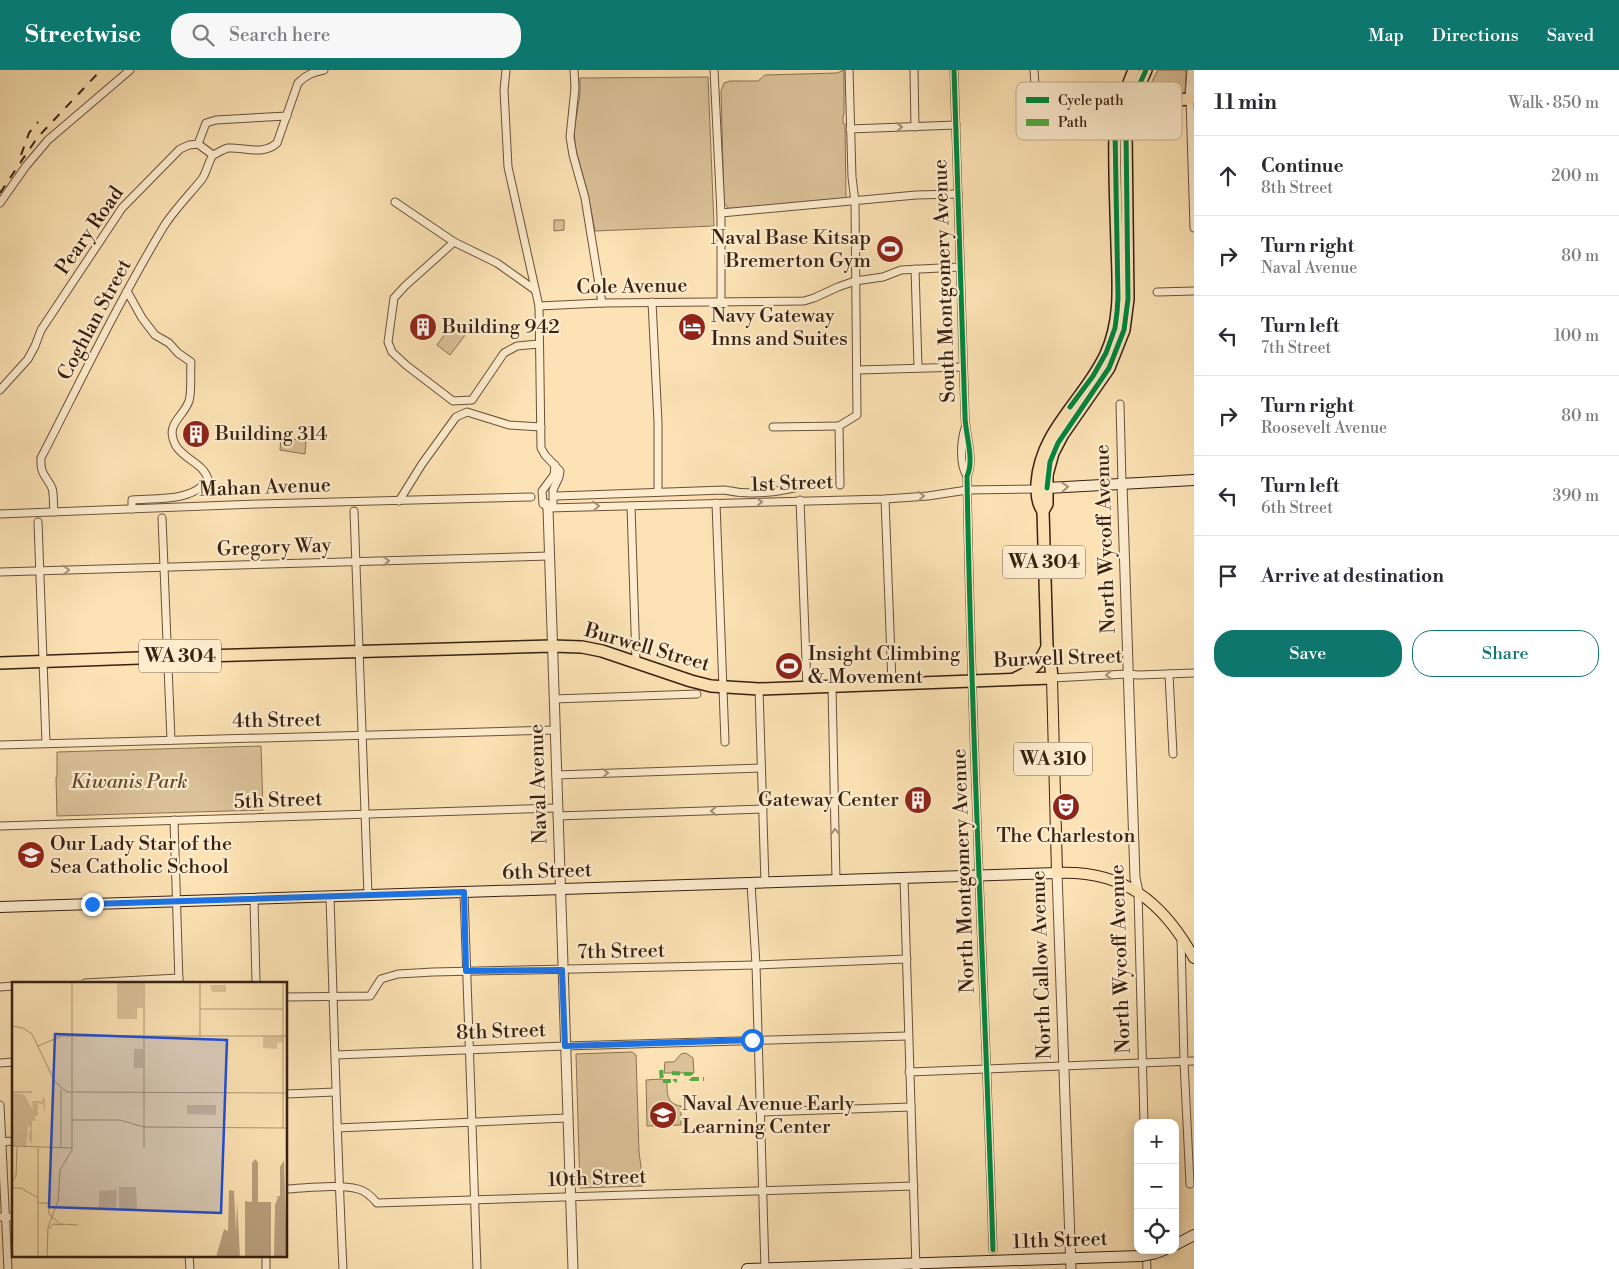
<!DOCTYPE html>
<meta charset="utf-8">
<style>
body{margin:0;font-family:"Libre Bodoni",serif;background:#f7f7f7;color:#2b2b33}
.controls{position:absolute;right:15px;bottom:15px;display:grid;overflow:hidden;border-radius:10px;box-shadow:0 2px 12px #0003}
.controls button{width:45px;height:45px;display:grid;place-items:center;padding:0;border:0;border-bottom:1px solid #e1e1e2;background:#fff;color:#2b2b33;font:25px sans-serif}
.stop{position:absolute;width:15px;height:15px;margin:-11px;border:4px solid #1a73e8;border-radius:50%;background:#fff}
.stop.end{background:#1a73e8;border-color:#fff;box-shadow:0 1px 5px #0008}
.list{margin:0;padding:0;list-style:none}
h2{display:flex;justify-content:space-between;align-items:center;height:65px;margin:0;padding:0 20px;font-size:21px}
h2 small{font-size:16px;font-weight:400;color:#7c7c81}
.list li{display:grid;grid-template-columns:32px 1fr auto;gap:15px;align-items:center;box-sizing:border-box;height:80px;padding:0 20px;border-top:1px solid #e1e1e2}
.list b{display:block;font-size:19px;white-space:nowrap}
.list p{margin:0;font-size:16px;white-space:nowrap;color:#7c7c81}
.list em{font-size:16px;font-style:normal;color:#7c7c81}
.actions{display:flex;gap:10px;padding:15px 20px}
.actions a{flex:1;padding:11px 0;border:1px solid #0f766e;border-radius:20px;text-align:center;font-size:18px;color:#0f766e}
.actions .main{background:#0f766e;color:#fff}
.icon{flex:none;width:28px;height:28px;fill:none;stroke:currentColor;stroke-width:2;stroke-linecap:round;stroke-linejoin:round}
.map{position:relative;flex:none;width:1194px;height:1199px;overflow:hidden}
header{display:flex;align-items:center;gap:30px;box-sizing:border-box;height:70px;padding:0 25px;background:#0f766e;color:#fff}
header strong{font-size:24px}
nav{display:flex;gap:28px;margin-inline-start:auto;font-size:18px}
.search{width:350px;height:45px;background:#f7f7f7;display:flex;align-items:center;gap:12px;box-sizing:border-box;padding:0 18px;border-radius:20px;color:#7c7c81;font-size:19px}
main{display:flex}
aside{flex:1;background:#fff}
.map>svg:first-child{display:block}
.green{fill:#dbc198;stroke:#8a7155}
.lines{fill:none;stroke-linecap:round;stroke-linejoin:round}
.minor-casing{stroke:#69513a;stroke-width:9}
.tertiary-casing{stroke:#69513a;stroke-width:11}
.secondary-casing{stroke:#382112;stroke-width:12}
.primary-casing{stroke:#382112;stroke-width:12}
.trunk-casing{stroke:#382112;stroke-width:14}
.minor{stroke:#fdecce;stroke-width:7}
.tertiary{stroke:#fdecce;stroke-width:9}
.secondary{stroke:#fdecce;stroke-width:10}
.primary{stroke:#fce2b4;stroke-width:10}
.trunk{stroke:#fce2b4;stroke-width:11}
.rail{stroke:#382112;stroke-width:2;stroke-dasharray:9 9;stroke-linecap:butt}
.secondary-bridge-casing{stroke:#382112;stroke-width:12;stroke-linecap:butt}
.secondary-bridge{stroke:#fdecce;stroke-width:10}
.quiet{stroke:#55aa42;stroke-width:4;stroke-dasharray:8 4;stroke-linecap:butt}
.cycleway-casing{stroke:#fdecce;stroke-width:8}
.cycleway{stroke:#00873e;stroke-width:5}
.oneway{stroke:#a49179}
.route{stroke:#1a73e8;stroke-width:6}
.labels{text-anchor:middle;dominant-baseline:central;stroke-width:4.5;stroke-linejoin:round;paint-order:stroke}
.shield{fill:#fdecce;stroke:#735e4a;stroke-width:1}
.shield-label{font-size:19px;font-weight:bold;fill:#382112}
.street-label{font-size:20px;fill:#382112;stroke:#fdecce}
.poi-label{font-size:20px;fill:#382112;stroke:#fdecce;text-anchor:start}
.park-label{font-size:20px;font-style:italic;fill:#614934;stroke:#fdecce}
.inset-road{fill:none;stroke:#ae9573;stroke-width:1}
.view{fill:#1d4ed8;fill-opacity:0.15;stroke:#1d4ed8;stroke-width:2.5}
.inset-edge{fill:none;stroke:#382112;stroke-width:2.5}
.key{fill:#fdecce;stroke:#c2af96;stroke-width:1}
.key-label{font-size:14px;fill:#382112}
</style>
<header>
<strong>Streetwise</strong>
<div class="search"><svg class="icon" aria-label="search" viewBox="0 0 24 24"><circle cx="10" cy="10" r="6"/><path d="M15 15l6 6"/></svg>Search here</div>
<nav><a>Map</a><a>Directions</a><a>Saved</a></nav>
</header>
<main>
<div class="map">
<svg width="1194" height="1199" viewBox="0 0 1194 1199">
<rect width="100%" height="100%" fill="#fce2b4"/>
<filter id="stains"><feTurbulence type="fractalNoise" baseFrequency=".004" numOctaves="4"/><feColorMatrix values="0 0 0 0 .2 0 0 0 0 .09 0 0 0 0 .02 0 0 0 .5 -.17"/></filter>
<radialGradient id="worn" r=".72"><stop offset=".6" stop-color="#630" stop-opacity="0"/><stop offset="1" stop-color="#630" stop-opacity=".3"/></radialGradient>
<g class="green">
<polygon points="844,0 844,45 843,45 843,53 845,54 846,128 736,139 728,138 724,133 721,21 724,13 730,11 758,11 765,5 837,3"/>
<polygon points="1158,0 1186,0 1185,24 1142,30"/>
<polygon points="708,7 714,156 595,161 588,124 576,80 574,62 580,24 580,8"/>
<polygon points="554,150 564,150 564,160 554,161"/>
<polygon points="452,254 466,264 450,285 437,275"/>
<polygon points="281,367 306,371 305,384 280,380"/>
<polygon points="261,676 263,740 57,746 56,707 57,707 57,682"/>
<polygon points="632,982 636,985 639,1082 643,1113 642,1116 580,1118 576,984"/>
<polygon points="686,983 693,988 694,1003 664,1003 665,992 674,992 681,984"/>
<path d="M661,1009L667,1012C667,1024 667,1034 681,1036V1055L647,1056L646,1010Z"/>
</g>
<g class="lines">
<g class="minor-casing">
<g id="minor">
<polyline points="506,0 504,20 508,97 539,236 541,378 545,385 560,401 559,407 553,420 553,434"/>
<polyline points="574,0 575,18 570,67 573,85 585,128 602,233"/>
<polyline points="714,0 721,143 721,231"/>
<polyline points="914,0 915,57"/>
<path d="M954,0L965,346C965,363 975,390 967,406C971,664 985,922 993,1180"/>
<polyline points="1034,0 1036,33 1102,31"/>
<polyline points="1190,29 1194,158"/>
<polyline points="850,59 956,55"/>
<path d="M198,74L213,85C218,83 223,79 228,78C245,77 262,86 277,73L298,13C306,5 313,2 324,0"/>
<polyline points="395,132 454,172 497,193 535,220"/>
<polyline points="0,133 26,96 48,70 130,0"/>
<polyline points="721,143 916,125 958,124"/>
<polyline points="454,172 405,216 394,228 388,272 392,282 406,295 453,331 472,330 504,283 517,276 539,274"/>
<polyline points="915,199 918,297"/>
<path d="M127,221L142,248L155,265L169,273L178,283L191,292C190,303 192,322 189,331C183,348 164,354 176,376C185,390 203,393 208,409C194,432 156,428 132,430V439"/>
<polyline points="1157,222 1194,221"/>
<polyline points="652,232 658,352 658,422"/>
<polyline points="539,236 602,233 804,231 814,228 838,217 855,211 883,207 901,200 960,197"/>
<polyline points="858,300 963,297"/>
<polyline points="0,320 28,289 35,276 41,260 122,138 180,79 189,75 198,74 206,53 216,50 287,46"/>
<polyline points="1120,334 1122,413"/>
<polyline points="773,357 839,356"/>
<path d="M965,358C961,371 959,394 967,406"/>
<polyline points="840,415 839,356 857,345 855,132 852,107 849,0"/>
<path d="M557,426L724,420C747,425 772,423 794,418"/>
<polyline points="885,429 892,614"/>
<polyline points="800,430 807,617"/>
<polyline points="399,431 422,394 456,347 467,342 509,355 541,357"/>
<polyline points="716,433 725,672"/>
<polyline points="543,434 542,421 554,405 555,395"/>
<polyline points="631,436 636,591"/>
<polyline points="548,438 885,429 928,426 967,420 1037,419"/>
<polyline points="354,441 368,825"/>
<path d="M54,442C53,434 54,424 52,418C46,405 40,405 41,388C81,310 119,231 164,156C175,139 190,124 202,109C207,102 208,92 213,85"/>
<polyline points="0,444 258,434 531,427"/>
<polyline points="162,448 171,670"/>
<polyline points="38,452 46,673"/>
<polyline points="0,502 549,486"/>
<polyline points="1169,604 1173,684"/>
<polyline points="1052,608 1127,604 1139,605 1194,603"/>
<polyline points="832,616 836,810"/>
<polyline points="759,619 765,813"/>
<polyline points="554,629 697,624"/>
<polyline points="0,675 555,660"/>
<polyline points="556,705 761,698"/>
<polyline points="557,746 763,739"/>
<polyline points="174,750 179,913"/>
<polyline points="0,756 557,738"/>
<polyline points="904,808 916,1199"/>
<polyline points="751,813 756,895 765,1199"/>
<polyline points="1138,822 1144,1053"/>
<polyline points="464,823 477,1199"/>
<path d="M330,827C334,951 337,1075 343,1199"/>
<polyline points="254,829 256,913"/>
<polyline points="1181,869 1184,992 1190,1114"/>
<polyline points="85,913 179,908"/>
<polyline points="0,917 14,916"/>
<polyline points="286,927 370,926 381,909 398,904 433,902 756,895 907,889"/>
<polyline points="336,985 565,976 908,966"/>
<polyline points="0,993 14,992"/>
<polyline points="909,1002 1194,991"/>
<polyline points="286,1024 335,1022"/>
<polyline points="0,1035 8,1199"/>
<polyline points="760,1042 911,1037"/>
<polyline points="337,1058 567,1048"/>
<polyline points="0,1072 14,1071"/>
<path d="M286,1119C308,1118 338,1114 358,1119C366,1121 372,1127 377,1133L914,1116"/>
<polyline points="0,1147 14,1147"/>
<polyline points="1146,1181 1147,1199"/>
<polyline points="189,1185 190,1199"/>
<polyline points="266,1185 266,1199"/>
</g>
</g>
<g class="tertiary-casing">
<g id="tertiary">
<polyline points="1190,29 1192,0"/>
<polyline points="1122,413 1135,808 1138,822"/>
<polyline points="546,434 548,438 573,1199"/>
<polyline points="1057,803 1071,1199"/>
</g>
</g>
<g class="secondary-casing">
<g id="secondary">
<polyline points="1047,418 1194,410"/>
<polyline points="0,837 1057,803"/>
<polyline points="1175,1175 1194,1165"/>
<polyline points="1156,1183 1164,1180"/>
<polyline points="747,1199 1141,1186"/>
</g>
</g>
<g class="primary-casing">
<path id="primary" d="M1052,608L1057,803C1124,800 1163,832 1194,888"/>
</g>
<g class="trunk-casing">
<g id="trunk">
<path d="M1129,51C1149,22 1159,32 1190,29"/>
<path d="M1043,441C1037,433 1037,424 1037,413C1041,359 1085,330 1106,284C1122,249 1118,212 1117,175C1116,137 1114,99 1115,61L1119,38L1134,0"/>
<polyline points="0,593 167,587 552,576 582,577 602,581 691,611 711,616 759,619 1052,608 1050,587 1047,577 1043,441 1047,434 1047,405 1053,383 1063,364 1109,298 1124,260 1128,229 1126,62 1132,31 1146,0"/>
<path d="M1016,608C1032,601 1040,593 1047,577"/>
</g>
</g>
<use href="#minor" class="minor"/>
<use href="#tertiary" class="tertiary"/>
<use href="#secondary" class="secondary"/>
<use href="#primary" class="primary"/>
<use href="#trunk" class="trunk"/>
<g class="rail">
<polyline points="21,85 29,63 38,52"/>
<polyline points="0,123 37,68 101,0"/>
</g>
<g class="secondary-bridge-casing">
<polyline id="secondary-bridge" points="1141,1186 1156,1183"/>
</g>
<use href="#secondary-bridge" class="secondary-bridge"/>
<g class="quiet">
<polyline points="661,1000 662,1011 675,1011 675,1009"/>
<polyline points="672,1003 691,1004 691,1009 704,1009"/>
</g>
<g class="cycleway-casing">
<g id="cycleway">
<path d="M954,0L965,346C965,363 975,390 967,406C971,664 985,922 993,1180"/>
<polyline points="1070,337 1093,306 1106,283 1115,258 1117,242 1118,228 1115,61 1119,38 1127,16"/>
<polyline points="1047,418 1050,392 1058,373 1109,298 1124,260 1128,229 1126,62 1132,31 1146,0"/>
</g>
</g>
<use href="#cycleway" class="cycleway"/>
</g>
<defs><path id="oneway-chevron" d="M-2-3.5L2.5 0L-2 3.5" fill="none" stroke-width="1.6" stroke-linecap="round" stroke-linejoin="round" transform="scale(1.25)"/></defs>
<g class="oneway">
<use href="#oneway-chevron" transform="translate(899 57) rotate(-2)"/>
<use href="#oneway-chevron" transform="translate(1065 417) rotate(-3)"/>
<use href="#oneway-chevron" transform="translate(921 426) rotate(-4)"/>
<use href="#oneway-chevron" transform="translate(759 432) rotate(-2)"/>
<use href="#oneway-chevron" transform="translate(596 436) rotate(-1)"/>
<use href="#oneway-chevron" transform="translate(386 491) rotate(-2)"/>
<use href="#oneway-chevron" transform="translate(66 500) rotate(-1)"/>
<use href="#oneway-chevron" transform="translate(1109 605) rotate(176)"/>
<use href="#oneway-chevron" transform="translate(605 703) rotate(-2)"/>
<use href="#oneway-chevron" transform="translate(714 741) rotate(178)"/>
<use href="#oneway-chevron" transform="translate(835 762) rotate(-91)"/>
</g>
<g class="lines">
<polyline class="route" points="92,834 464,822 466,901 562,900 565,976 752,970"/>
</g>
<defs>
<g id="stadium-disc" transform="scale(1.4375)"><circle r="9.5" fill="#8f2418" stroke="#fdecce"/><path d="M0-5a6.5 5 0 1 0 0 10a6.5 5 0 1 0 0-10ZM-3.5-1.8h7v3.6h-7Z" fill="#fff"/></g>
<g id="building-disc" transform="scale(1.4375)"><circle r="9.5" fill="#8f2418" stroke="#fdecce"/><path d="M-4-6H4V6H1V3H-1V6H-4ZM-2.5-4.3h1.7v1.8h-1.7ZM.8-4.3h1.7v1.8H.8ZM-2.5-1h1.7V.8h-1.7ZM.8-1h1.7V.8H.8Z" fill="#fff"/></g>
<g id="hotel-disc" transform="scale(1.4375)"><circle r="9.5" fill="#8f2418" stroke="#fdecce"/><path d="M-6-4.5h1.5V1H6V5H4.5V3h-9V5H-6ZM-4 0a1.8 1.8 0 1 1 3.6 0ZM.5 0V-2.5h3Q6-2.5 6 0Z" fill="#fff"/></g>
<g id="theatre-disc" transform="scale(1.4375)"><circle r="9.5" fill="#8f2418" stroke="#fdecce"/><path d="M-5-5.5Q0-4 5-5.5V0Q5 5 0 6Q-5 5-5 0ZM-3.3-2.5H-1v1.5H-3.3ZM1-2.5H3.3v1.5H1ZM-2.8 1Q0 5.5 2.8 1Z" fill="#fff"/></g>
<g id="school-disc" transform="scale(1.4375)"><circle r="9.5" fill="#8f2418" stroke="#fdecce"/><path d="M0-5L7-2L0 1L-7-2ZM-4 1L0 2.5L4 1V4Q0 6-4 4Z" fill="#fff"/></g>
</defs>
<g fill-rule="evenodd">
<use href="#stadium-disc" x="890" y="179"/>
<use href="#building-disc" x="423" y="257"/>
<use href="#hotel-disc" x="692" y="257"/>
<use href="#building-disc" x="196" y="364"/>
<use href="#stadium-disc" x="789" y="596"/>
<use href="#building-disc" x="918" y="730"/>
<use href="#theatre-disc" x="1066" y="737"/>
<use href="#school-disc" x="31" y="785"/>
<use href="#school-disc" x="663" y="1045"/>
</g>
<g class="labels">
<g class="shield">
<rect x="1003" y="475.5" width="82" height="33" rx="4"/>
<rect x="139" y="569.5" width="82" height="33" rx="4"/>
<rect x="1014" y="672.5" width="78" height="33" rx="4"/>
</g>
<g class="shield-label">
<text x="1044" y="492">WA 304</text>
<text x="180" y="586">WA 304</text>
<text x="1053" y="689">WA 310</text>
</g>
<g class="street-label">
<text transform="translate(90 161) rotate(-55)">Peary Road</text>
<text transform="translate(945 211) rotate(-92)">South Montgomery Avenue</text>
<text transform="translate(632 217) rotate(-1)">Cole Avenue</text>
<text transform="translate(95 250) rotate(-62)">Coghlan Street</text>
<text transform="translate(792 414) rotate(-2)">1st Street</text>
<text transform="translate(265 418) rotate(-2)">Mahan Avenue</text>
<text transform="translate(1106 469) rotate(-92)">North Wycoff Avenue</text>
<text transform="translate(274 478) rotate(-2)">Gregory Way</text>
<text transform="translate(647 578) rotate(16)">Burwell Street</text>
<text transform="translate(1058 589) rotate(-2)">Burwell Street</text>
<text transform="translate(277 651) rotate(-1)">4th Street</text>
<text transform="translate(539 714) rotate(-92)">Naval Avenue</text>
<text transform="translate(278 731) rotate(-2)">5th Street</text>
<text transform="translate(964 801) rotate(-92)">North Montgomery Avenue</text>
<text transform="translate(547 802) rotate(-2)">6th Street</text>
<text transform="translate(621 882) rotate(-1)">7th Street</text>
<text transform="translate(1121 889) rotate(-92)">North Wycoff Avenue</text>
<text transform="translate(1042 895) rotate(-92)">North Callow Avenue</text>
<text transform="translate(501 962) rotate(-2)">8th Street</text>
<text transform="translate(597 1109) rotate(-2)">10th Street</text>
<text transform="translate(1060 1171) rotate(-2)">11th Street</text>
</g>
<g class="poi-label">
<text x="871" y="168" text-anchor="end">Naval Base Kitsap<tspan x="871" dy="23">Bremerton Gym</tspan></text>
<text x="711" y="246">Navy Gateway<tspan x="711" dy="23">Inns and Suites</tspan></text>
<text x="442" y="257">Building 942</text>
<text x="215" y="364">Building 314</text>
<text x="808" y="584">Insight Climbing<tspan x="808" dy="23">&amp; Movement</tspan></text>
<text x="899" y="730" text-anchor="end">Gateway Center</text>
<text x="1066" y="766" text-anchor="middle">The Charleston</text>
<text x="50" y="774">Our Lady Star of the<tspan x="50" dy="23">Sea Catholic School</tspan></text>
<text x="682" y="1034">Naval Avenue Early<tspan x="682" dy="23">Learning Center</tspan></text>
</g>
<g class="park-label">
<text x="129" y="712">Kiwanis Park</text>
</g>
</g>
<g transform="translate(12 912)">
<rect width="275" height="275" fill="#fce2b4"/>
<path d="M105,0H131V26H125V37H105ZM198,3H214V10H200ZM271,54V60L265,61V67L251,66V55ZM122,67H131V86H122ZM0,111L12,112L21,128L20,119H30L31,115L33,117V132L31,122L26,121V133L22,135L24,138L20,139V163L16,154L19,146L16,143L14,164H0ZM175,123H204V133L175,132ZM107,205H124L125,227H107ZM105,208L104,226L87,227V209Z" fill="#dbc198"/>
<path d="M243,177L246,180V220H260L262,215L268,214V185L272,178L275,275H204L212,247L216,249L217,208L222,209L224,250L225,218L240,220V181Z" fill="#b9a07d"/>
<path d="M262,215H266L263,223L262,274H259V220ZM225,218H233V275H228Z" fill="#fce2b4"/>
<path class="inset-road" d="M188,27H271M0,44L11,46L20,52L43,100L55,110L275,111M188,55V0M26,64L50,54H275M49,107V165M60,109V0M0,110H20M60,138V110M271,146V0M0,164L60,166M132,166V0M0,201L4,194L5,165M0,206H9L26,216V221H37M26,216V166M37,222V232L48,242L66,243M37,247L41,242L51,243M26,275V221M35,275L36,245L46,219L48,188L60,168V138H108L132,145L275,146"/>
<path class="view" d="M43,52L215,58L209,231L37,225Z"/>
<rect width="275" height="275" class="inset-edge"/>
</g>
<rect x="1016" y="12" width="166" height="58" rx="8" class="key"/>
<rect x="1026" y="27" width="23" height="6" fill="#00873e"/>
<rect x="1026" y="49" width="23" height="7" fill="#55aa42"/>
<g class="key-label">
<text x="1058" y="35">Cycle path</text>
<text x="1058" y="57">Path</text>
</g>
<rect width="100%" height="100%" filter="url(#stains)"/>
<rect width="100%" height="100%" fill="url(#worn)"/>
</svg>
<div class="controls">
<button>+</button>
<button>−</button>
<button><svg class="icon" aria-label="locate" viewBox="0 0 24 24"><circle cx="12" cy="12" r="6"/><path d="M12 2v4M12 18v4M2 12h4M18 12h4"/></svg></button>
</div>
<div class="stop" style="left:752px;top:970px"></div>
<div class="stop end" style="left:92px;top:834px"></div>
</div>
<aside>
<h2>11 min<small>Walk · 850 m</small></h2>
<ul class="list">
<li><svg class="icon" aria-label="ahead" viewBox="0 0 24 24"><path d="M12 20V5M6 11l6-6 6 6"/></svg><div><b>Continue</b><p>8th Street</p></div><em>200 m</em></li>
<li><svg class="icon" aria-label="right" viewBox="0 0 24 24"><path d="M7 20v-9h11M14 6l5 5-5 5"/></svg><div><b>Turn right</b><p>Naval Avenue</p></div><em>80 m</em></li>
<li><svg class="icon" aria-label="left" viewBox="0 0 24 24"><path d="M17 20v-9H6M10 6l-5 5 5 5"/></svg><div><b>Turn left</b><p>7th Street</p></div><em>100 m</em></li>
<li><svg class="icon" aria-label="right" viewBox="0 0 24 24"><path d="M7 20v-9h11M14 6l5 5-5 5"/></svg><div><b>Turn right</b><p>Roosevelt Avenue</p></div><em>80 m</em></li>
<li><svg class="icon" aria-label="left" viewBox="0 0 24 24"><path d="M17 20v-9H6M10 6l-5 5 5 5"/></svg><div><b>Turn left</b><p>6th Street</p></div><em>390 m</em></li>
<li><svg class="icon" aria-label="arrive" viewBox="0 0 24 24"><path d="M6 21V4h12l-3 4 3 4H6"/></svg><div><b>Arrive at destination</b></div></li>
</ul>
<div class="actions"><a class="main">Save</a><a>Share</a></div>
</aside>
</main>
